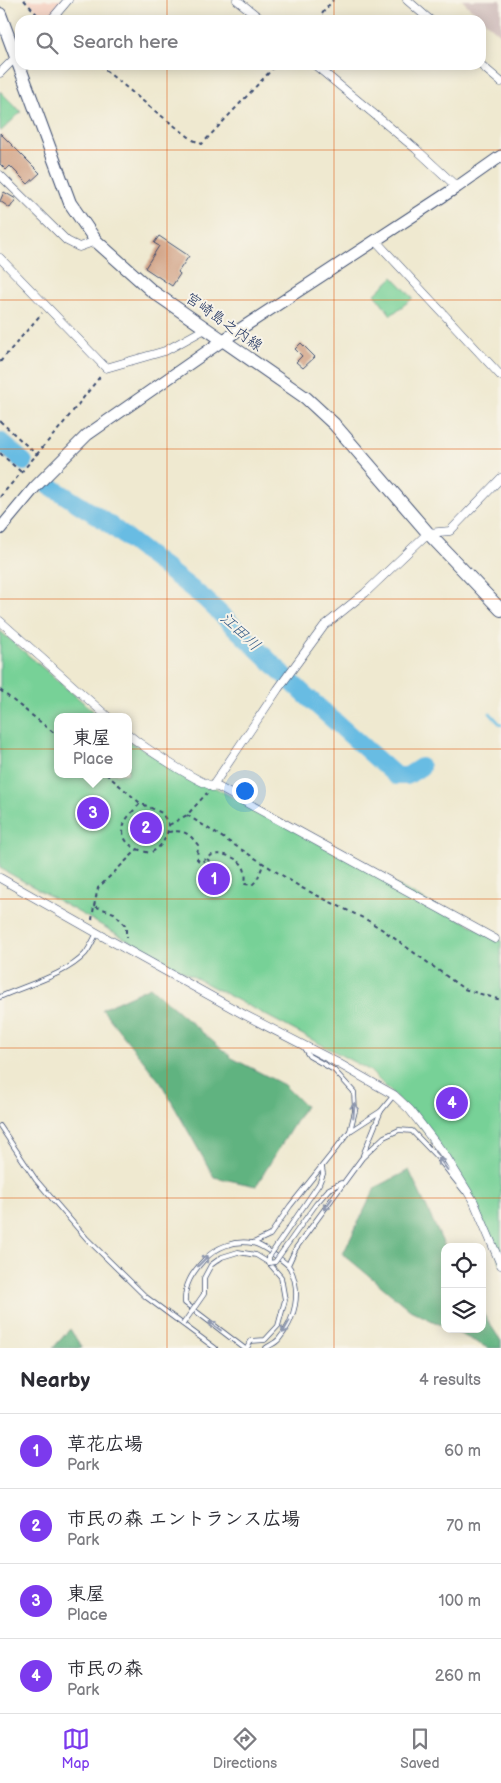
<!DOCTYPE html>
<meta charset="utf-8">
<style>
body{margin:0;font-family:"Balsamiq Sans","Klee One",sans-serif;background:#f2f2f3;color:#2b2b33}
.controls{position:absolute;right:15px;bottom:15px;display:grid;overflow:hidden;border-radius:10px;box-shadow:0 2px 12px #0003}
.controls button{width:45px;height:45px;display:grid;place-items:center;padding:0;border:0;border-bottom:1px solid #e1e1e2;background:#fff;color:#2b2b33;font:25px sans-serif}
.you{position:absolute;left:244px;top:790px;width:18px;height:18px;margin:-12px;border:4px solid #fff;border-radius:50%;background:#1a73e8;box-shadow:0 0 0 8px #1a73e833}
.badge{display:grid;place-items:center;width:32px;height:32px;border-radius:50%;background:#7c3aed;color:#fff;font-size:16px;font-weight:700}
.pin{position:absolute;translate:-50% -50%;border:2px solid #fff;box-shadow:0 1px 5px #0006}
.popup{position:absolute;left:54px;top:713px;width:78px;height:65px;box-sizing:border-box;display:grid;place-content:center;border-radius:10px;background:#fff;filter:drop-shadow(0 1px 4px #0005);font-size:16px;white-space:nowrap;color:#7c7c81}
.popup b{font-size:19px;color:#2b2b33}
.popup::after{content:'';position:absolute;left:50%;top:100%;margin-left:-10px;border:10px solid transparent;border-top-color:#fff}
.list{margin:0;padding:0;list-style:none}
h2{display:flex;justify-content:space-between;align-items:center;height:65px;margin:0;padding:0 20px;font-size:21px}
h2 small{font-size:16px;font-weight:400;color:#7c7c81}
.list li{display:grid;grid-template-columns:32px 1fr auto;gap:15px;align-items:center;box-sizing:border-box;height:75px;padding:0 20px;border-top:1px solid #e1e1e2}
.list b{display:block;font-size:19px;white-space:nowrap}
.list p{margin:0;font-size:16px;white-space:nowrap;color:#7c7c81}
.list em{font-size:16px;font-style:normal;color:#7c7c81}
.icon{flex:none;width:28px;height:28px;fill:none;stroke:currentColor;stroke-width:2;stroke-linecap:round;stroke-linejoin:round}
.map{position:relative;flex:none;width:501px;height:1348px;overflow:hidden}
.search{position:absolute;background:#fff;box-shadow:0 2px 12px #0003;left:15px;right:15px;top:15px;height:55px;display:flex;align-items:center;gap:12px;box-sizing:border-box;padding:0 18px;border-radius:15px;color:#7c7c81;font-size:19px}
.sheet{height:365px;background:#fff}
nav{display:flex;justify-content:space-around;align-items:center;box-sizing:border-box;height:70px;border-top:1px solid #e1e1e2;background:#fff;font-size:14px;color:#7c7c81}
nav a{display:grid;justify-items:center;gap:2px}
nav .on{color:#7c3aed}
.map>svg:first-child{display:block}
.built{fill:#f5d2c3}
.industrial{fill:#d1bfbd}
.green{fill:#77d197;stroke:#49807a}
.forest{fill:#61b380;stroke:#3e716f}
.lines{fill:none;stroke-linecap:round;stroke-linejoin:round}
.stream{stroke:#67bce3;stroke-width:3}
.river{stroke:#67bce3;stroke-width:18}
.building{fill:#cd9a7c}
.lane-casing{stroke:#3b4b6f;stroke-width:5.5}
.street-casing{stroke:#3b4b6f;stroke-width:9}
.secondary-casing{stroke:#3b4b6f;stroke-width:13}
.primary-casing{stroke:#3b4b6f;stroke-width:14}
.path{stroke:#3b4b6f;stroke-width:2;stroke-dasharray:4 4;stroke-linecap:butt}
.lane{stroke:#fff;stroke-width:4}
.street{stroke:#fff;stroke-width:8}
.secondary{stroke:#fff;stroke-width:11}
.primary{stroke:#fff;stroke-width:12}
.lane-bridge-casing{stroke:#3b4b6f;stroke-width:5.5;stroke-linecap:butt}
.lane-bridge{stroke:#fff;stroke-width:4}
.oneway{stroke:#8d97ae}
.grid{fill:none;stroke:#de5710;stroke-width:1;stroke-opacity:0.55}
.labels{text-anchor:middle;dominant-baseline:central;stroke-width:4;stroke-linejoin:round;paint-order:stroke}
.street-label{font-size:15px;fill:#1b2f5e;stroke:#f7f3e8}
.water-label{font-size:16px;font-style:italic;fill:#325986;stroke:#f7f3e8}
</style>
<div class="map">
<svg width="501" height="1348" viewBox="0 0 501 1348">
<rect width="100%" height="100%" fill="#f7f3e8"/>
<filter id="ink" filterUnits="userSpaceOnUse"><feTurbulence type="fractalNoise" baseFrequency=".02" numOctaves="2"/><feDisplacementMap in="SourceGraphic" scale="10" xChannelSelector="R" yChannelSelector="G"/><feConvolveMatrix kernelMatrix="1 2 1 2 8 2 1 2 1" color-interpolation-filters="sRGB"/></filter>
<filter id="wash" filterUnits="userSpaceOnUse"><feTurbulence type="fractalNoise" baseFrequency=".0096" numOctaves="4" result="noise"/><feDisplacementMap in="SourceGraphic" scale="20" xChannelSelector="R" yChannelSelector="G"/><feGaussianBlur stdDeviation="1.12" result="paint"/><feColorMatrix in="noise" values="0 0 0 0 0 0 0 0 0 0 0 0 0 0 0 0 0 1.4 0 .05"/><feComposite in="paint" operator="in"/></filter>
<g filter="url(#wash)">
<rect width="100%" height="100%" fill="#efe9d0"/>
<polygon class="built" points="27,0 63,0 53,12 43,17"/>
<polygon class="industrial" points="462,0 501,0 501,35 470,8"/>
<g class="green">
<polygon points="0,91 21,112 0,132"/>
<polygon points="393,277 413,298 391,315 375,294"/>
<polygon points="0,631 100,717 58,717 58,774 128,774 128,741 501,941 501,1265 474,1202 447,1158 394,1095 369,1070 179,969 0,868"/>
</g>
<g class="forest">
<polygon points="150,987 232,1058 284,1085 305,1106 256,1186 214,1177 161,1083 102,1009"/>
<polygon points="409,1170 445,1247 445,1327 410,1310 343,1254 375,1188"/>
<polygon points="482,1312 501,1341 501,1348 488,1348 450,1329 482,1329"/>
<polygon points="70,1329 82,1348 53,1348"/>
</g>
<g class="lines">
<polyline class="stream" points="490,713 501,725"/>
<g class="river">
<polyline points="0,441 24,462"/>
<polyline points="50,486 105,521 205,599 303,693 396,776 407,776 421,767"/>
</g>
</g>
<g id="blocks">
<g class="building">
<polygon points="0,133 40,173 28,184 10,166 6,170 0,164"/>
<polygon points="4,192 16,199 10,208 0,201"/>
<polygon points="159,236 189,256 178,272 180,274 172,286 145,268 159,246 154,243"/>
<polygon points="301,343 315,357 303,368 296,362 302,356 295,349"/>
</g>
</g>
</g>
<g filter="url(#ink)">
<use href="#blocks" fill-opacity="0" stroke="#3b4b6f" stroke-width="1"/>
<g class="lines">
<g class="lane-casing">
<g id="lane">
<path d="M0,997C26,985 66,975 85,954C90,948 93,940 97,933"/>
<polyline points="0,1126 36,1180 87,1239 146,1297 215,1348"/>
<polyline points="350,1131 381,1111 394,1095"/>
<polyline points="363,1155 381,1111"/>
<polyline points="319,1184 323,1174 322,1167"/>
<polyline points="329,1189 341,1183"/>
<polyline points="253,1243 270,1235 290,1206 350,1131 355,1111 354,1092 334,1070 309,1056 304,1048"/>
<polyline points="288,1265 296,1248 362,1158 384,1137 399,1130 412,1131 437,1157 464,1191"/>
<path d="M244,1348L185,1303C184,1285 192,1273 204,1260C216,1247 234,1240 252,1243C260,1244 269,1251 276,1256C280,1259 287,1263 290,1268C302,1292 295,1320 279,1339C276,1343 270,1345 266,1348"/>
<polyline points="247,1348 251,1341 265,1340 278,1326 285,1300 281,1277 269,1263"/>
</g>
</g>
<g class="street-casing">
<g id="street">
<polyline points="237,0 262,20"/>
<polyline points="407,0 430,20"/>
<polyline points="51,20 68,0"/>
<polyline points="315,65 416,149 457,187"/>
<polyline points="481,65 501,82"/>
<polyline points="0,73 17,56"/>
<polyline points="0,175 67,241 79,247 96,241"/>
<polyline points="375,240 501,376"/>
<polyline points="0,258 106,368 165,351 205,329"/>
<polyline points="0,621 108,717"/>
<path d="M128,734C140,745 205,788 218,787L495,939"/>
<polyline points="212,787 278,689 324,626 365,593 428,533 450,531 501,478"/>
<polyline points="0,878 97,933 243,1014 336,1062 394,1095 410,1110 447,1158 474,1202 501,1265"/>
</g>
</g>
<g class="secondary-casing">
<polyline id="secondary" points="0,529 35,487 87,435 222,341 457,187 501,156"/>
</g>
<g class="primary-casing">
<polyline id="primary" points="0,14 70,203 96,241 152,291 306,398 334,424 428,533 501,610"/>
</g>
<g class="path">
<polyline points="24,0 42,20"/>
<polyline points="317,20 333,0"/>
<polyline points="99,65 155,111 193,140 202,144 276,65"/>
<polyline points="0,362 42,313"/>
<polyline points="0,421 37,455"/>
<polyline points="0,453 21,472"/>
<polyline points="0,497 62,425 102,374"/>
<polyline points="0,690 58,736"/>
<path d="M106,774L140,803L162,813L169,825C166,839 163,846 150,853C136,850 119,843 124,825C125,818 136,809 140,803"/>
<polyline points="187,815 302,888 367,920 383,930 464,989 501,1000"/>
<polyline points="169,825 187,815 207,793"/>
<path d="M168,832C184,830 188,832 198,845L197,859L200,862C206,861 205,858 210,856C219,851 237,857 242,865C246,870 246,878 245,884L252,885L257,880L263,865"/>
<polyline points="207,859 216,866 219,874"/>
<polyline points="94,906 98,888 137,850"/>
<polyline points="92,920 94,906 114,913 126,926 126,938"/>
</g>
<use href="#lane" class="lane"/>
<use href="#street" class="street"/>
<use href="#secondary" class="secondary"/>
<use href="#primary" class="primary"/>
<g class="lane-bridge-casing">
<g id="lane-bridge">
<polyline points="269,1263 275,1262 316,1204 329,1189"/>
<polyline points="183,1324 204,1294 204,1278 211,1265 222,1257 238,1252 256,1255 269,1263 269,1257 319,1184"/>
</g>
</g>
<use href="#lane-bridge" class="lane-bridge"/>
</g>
<defs><path id="oneway-shaft" d="M-6 0H5M1.5-3L5.5 0L1.5 3" fill="none" stroke-width="1.6" stroke-linecap="round" stroke-linejoin="round" transform="scale(1.25)"/></defs>
<g class="oneway">
<use href="#oneway-shaft" transform="translate(354 1110) rotate(-85)"/>
<use href="#oneway-shaft" transform="translate(443 1164) rotate(-127)"/>
<use href="#oneway-shaft" transform="translate(328 1204) rotate(126)"/>
<use href="#oneway-shaft" transform="translate(203 1261) rotate(-46)"/>
<use href="#oneway-shaft" transform="translate(215 1326) rotate(-143)"/>
<use href="#oneway-shaft" transform="translate(286 1327) rotate(120)"/>
</g>
</g>
<path class="grid" d="M167,0V20M334,0V20M167,65V1348M334,65V1348M0,150H501M0,300H501M0,449H501M0,599H501M0,749H501M0,899H501M0,1048H501M0,1198H501"/>
<g class="labels">
<g class="street-label">
<text transform="translate(224 322) rotate(35)">宮崎島之内線</text>
</g>
<g class="water-label">
<text transform="translate(240 632) rotate(43)">江田川</text>
</g>
</g>
</svg>
<div class="controls">
<button><svg class="icon" aria-label="locate" viewBox="0 0 24 24"><circle cx="12" cy="12" r="6"/><path d="M12 2v4M12 18v4M2 12h4M18 12h4"/></svg></button>
<button><svg class="icon" aria-label="layers" viewBox="0 0 24 24"><path d="M12 4l9 5-9 5-9-5zM3 14l9 5 9-5"/></svg></button>
</div>
<div class="you"></div>
<div class="pin badge" style="left:214px;top:879px">1</div>
<div class="pin badge" style="left:146px;top:828px">2</div>
<div class="pin badge" style="left:93px;top:813px">3</div>
<div class="popup"><b>東屋</b>Place</div>
<div class="pin badge" style="left:452px;top:1103px">4</div>
<div class="search"><svg class="icon" aria-label="search" viewBox="0 0 24 24"><circle cx="10" cy="10" r="6"/><path d="M15 15l6 6"/></svg>Search here</div>
</div>
<section class="sheet">
<h2>Nearby<small>4 results</small></h2>
<ul class="list">
<li><span class="badge">1</span><div><b>草花広場</b><p>Park</p></div><em>60 m</em></li>
<li><span class="badge">2</span><div><b>市民の森 エントランス広場</b><p>Park</p></div><em>70 m</em></li>
<li><span class="badge">3</span><div><b>東屋</b><p>Place</p></div><em>100 m</em></li>
<li><span class="badge">4</span><div><b>市民の森</b><p>Park</p></div><em>260 m</em></li>
</ul>
</section>
<nav>
<a class="on"><svg class="icon" aria-label="map" viewBox="0 0 24 24"><path d="M3 6l6-2 6 2 6-2v14l-6 2-6-2-6 2zM9 4v14M15 6v14"/></svg>Map</a>
<a><svg class="icon" aria-label="directions" viewBox="0 0 24 24"><path d="M12 3l9 9-9 9-9-9zM9 14v-3h6M13 9l2 2-2 2"/></svg>Directions</a>
<a><svg class="icon" aria-label="saved" viewBox="0 0 24 24"><path d="M7 4h10v16l-5-4-5 4z"/></svg>Saved</a>
</nav>
